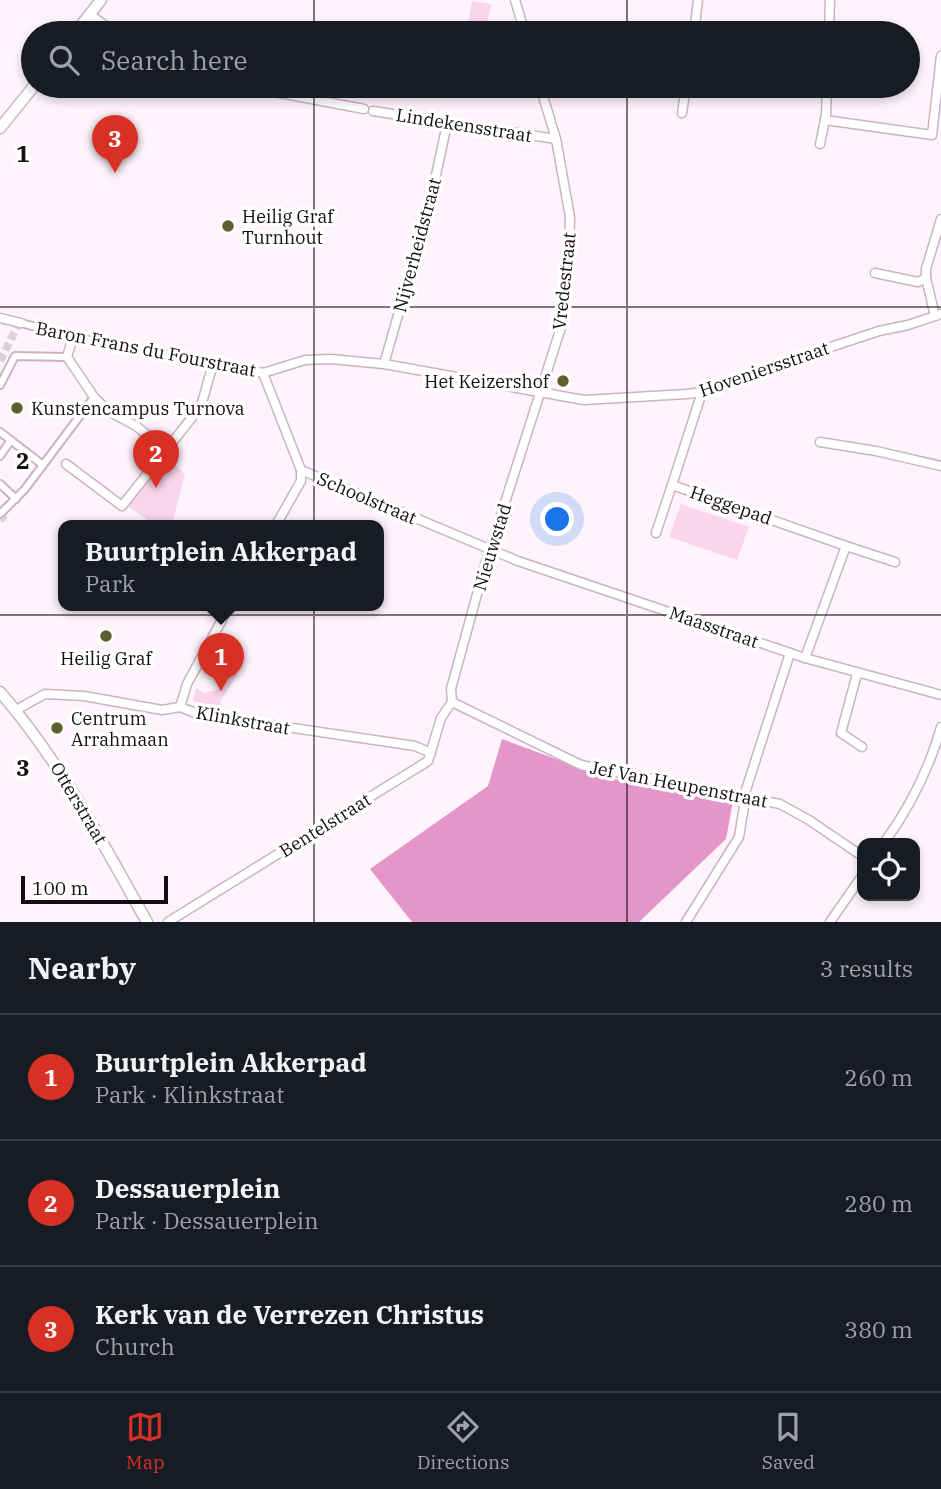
<!DOCTYPE html>
<meta charset="utf-8">
<style>
body{margin:0;font-family:"IBM Plex Serif",serif;background:#20242c;color:#f1f3f6}
.controls{position:absolute;right:21px;bottom:21px;display:grid;overflow:hidden;border-radius:14px;box-shadow:0 4px 10px #0003}
.controls button{width:63px;height:63px;display:grid;place-items:center;padding:0;border:0;border-bottom:2px solid #363941;background:#171b24;color:#f1f3f6;font:35px sans-serif}
.scale{position:absolute;left:21px;bottom:18px;width:147px;box-sizing:border-box;padding-left:7px;border:4px solid #150d12;border-top:0;font-size:19px;line-height:24px;white-space:nowrap;color:#150d12;-webkit-text-stroke:5px #fff;paint-order:stroke}
.you{position:absolute;left:558px;top:520px;width:24px;height:24px;margin:-18px;border:5px solid #fff;border-radius:50%;background:#1a73e8;box-shadow:0 0 0 10px #1a73e833}
.badge{display:grid;place-items:center;width:46px;height:46px;border-radius:50%;background:#d93025;color:#fff;font-size:23px;font-weight:700}
.pin{position:absolute;translate:-50% -58px;filter:drop-shadow(0 2px 4px #0008)}
.pin::after{content:'';position:absolute;top:37px;width:24px;height:21px;background:inherit;clip-path:polygon(0 0,100% 0,50% 100%)}
.popup{position:absolute;left:58px;top:520px;width:326px;height:91px;box-sizing:border-box;display:grid;place-content:center;border-radius:14px;background:#171b24;filter:drop-shadow(0 2px 5px #0005);font-size:23px;white-space:nowrap;color:#9ea1a6}
.popup b{font-size:26px;color:#f1f3f6}
.popup::after{content:'';position:absolute;left:50%;top:100%;margin-left:-14px;border:14px solid transparent;border-top-color:#171b24}
.list{margin:0;padding:0;list-style:none}
h2{display:flex;justify-content:space-between;align-items:center;height:91px;margin:0;padding:0 28px;font-size:30px}
h2 small{font-size:23px;font-weight:400;color:#9ea1a6}
.list li{display:grid;grid-template-columns:46px 1fr auto;gap:21px;align-items:center;box-sizing:border-box;height:126px;padding:0 28px;border-top:2px solid #363941}
.list b{display:block;font-size:26px;white-space:nowrap}
.list p{margin:0;font-size:23px;white-space:nowrap;color:#9ea1a6}
.list em{font-size:23px;font-style:normal;color:#9ea1a6}
.icon{flex:none;width:38px;height:38px;fill:none;stroke:currentColor;stroke-width:2;stroke-linecap:round;stroke-linejoin:round}
.map{position:relative;flex:none;width:941px;height:922px;overflow:hidden}
.search{position:absolute;background:#171b24;box-shadow:0 4px 10px #0003;left:21px;right:21px;top:21px;height:77px;display:flex;align-items:center;gap:18px;box-sizing:border-box;padding:0 24px;border-radius:38px;color:#9ea1a6;font-size:26px}
.sheet{height:469px;background:#171b24}
nav{display:flex;justify-content:space-around;align-items:center;box-sizing:border-box;height:98px;border-top:2px solid #363941;background:#171b24;font-size:19px;color:#9ea1a6}
nav a{display:grid;justify-items:center;gap:4px}
nav .on{color:#d93025}
.map>svg:first-child{display:block}
.green{fill:#fbd5ed}
.forest{fill:#e496c9}
.lines{fill:none;stroke-linecap:round;stroke-linejoin:round}
.minor-tunnel{stroke:#dcd1d8;stroke-width:8;stroke-dasharray:8 4;stroke-linecap:butt}
.pedestrian-casing{stroke:#ccb3c2;stroke-width:10}
.minor-casing{stroke:#ccb3c2;stroke-width:11}
.tertiary-casing{stroke:#ccb3c2;stroke-width:13}
.pedestrian{stroke:#fff;stroke-width:6}
.minor{stroke:#fff;stroke-width:8}
.tertiary{stroke:#fff;stroke-width:10}
.grid{fill:none;stroke:#150d12;stroke-width:2;stroke-opacity:0.55}
.poi-dot{fill:#5d602e;stroke:#fff;stroke-width:2.5}
.labels{text-anchor:middle;dominant-baseline:central;stroke-width:7;stroke-linejoin:round;paint-order:stroke}
.street-label{font-size:18px;fill:#150d12;stroke:#fff}
.poi-label{font-size:18px;fill:#150d12;stroke:#fff;text-anchor:start}
.grid-label{font-size:23px;text-anchor:middle;font-weight:bold;fill:#150d12;stroke:#fff;stroke-width:7;stroke-linejoin:round;paint-order:stroke}
</style>
<div class="map">
<svg width="941" height="922" viewBox="0 0 941 922">
<rect width="100%" height="100%" fill="#fff4fb"/>
<g class="green">
<polygon points="472,1 491,4 485,33 466,33"/>
<polygon points="158,451 185,474 172,525 155,525 120,501"/>
<polygon points="681,504 749,527 737,560 669,537"/>
<polygon points="229,670 237,675 221,700 219,712 193,701 196,688 204,693 217,690"/>
</g>
<polygon class="forest" points="502,739 604,777 733,801 726,839 639,922 412,922 370,869 488,786"/>
<g class="lines">
<g class="minor-tunnel">
<polyline points="0,361 19,323"/>
<polyline points="0,507 7,513 0,520"/>
</g>
<g class="pedestrian-casing">
<g id="pedestrian">
<polyline points="21,323 73,337 178,356"/>
<polyline points="0,385 15,356 67,357"/>
<polyline points="0,432 43,465"/>
<polyline points="0,456 11,440"/>
<polyline points="0,484 16,499"/>
<polyline points="0,514 25,489 94,397"/>
</g>
</g>
<g class="minor-casing">
<g id="minor">
<polyline points="515,0 525,33"/>
<polyline points="89,14 116,33"/>
<polyline points="694,33 698,0"/>
<polyline points="829,33 830,0"/>
<polyline points="242,86 364,109"/>
<polyline points="373,111 556,139"/>
<polyline points="682,113 686,86"/>
<polyline points="825,120 932,135 941,56"/>
<polyline points="820,144 826,115 827,86"/>
<polyline points="875,273 918,282 926,278 926,269 941,219"/>
<polyline points="926,278 935,316"/>
<polyline points="0,318 21,323"/>
<polyline points="73,337 67,357 94,397 108,411 136,426 167,450"/>
<polyline points="178,356 263,373 305,360 331,359 384,364 584,400 687,394 702,392 738,380 758,371 879,331 908,325 941,314"/>
<polyline points="384,364 429,207 447,124"/>
<polyline points="263,373 301,470 301,481 276,525"/>
<polyline points="702,392 672,485 846,546"/>
<polyline points="820,442 876,451 941,466"/>
<polyline points="66,464 122,506 201,406 213,364"/>
<polyline points="301,470 518,561 805,658 941,695"/>
<polyline points="656,533 672,485"/>
<polyline points="805,658 846,546 895,562"/>
<polyline points="857,674 841,733 862,747"/>
<polyline points="452,702 451,689 485,565 563,321 568,278 570,217 556,139 540,86"/>
<polyline points="452,702 581,765 780,804 809,820 862,856"/>
<polyline points="180,707 187,684 230,605"/>
<polyline points="16,710 45,694 84,696 162,710 180,707 198,714 415,746 431,753"/>
<path d="M884,843C910,807 929,770 941,727"/>
<polyline points="168,922 428,761 441,718 452,702"/>
<polyline points="686,922 739,837 744,806 744,796 790,653"/>
<polyline points="830,922 862,876"/>
</g>
</g>
<g class="tertiary-casing">
<g id="tertiary">
<polyline points="75,33 101,0"/>
<polyline points="0,128 34,86"/>
<path d="M0,692C60,761 102,842 147,922"/>
</g>
</g>
<use href="#pedestrian" class="pedestrian"/>
<use href="#minor" class="minor"/>
<use href="#tertiary" class="tertiary"/>
</g>
<path class="grid" d="M314,0V33M627,0V33M314,86V922M627,86V922M0,307H941M0,615H941"/>
<g class="poi-dot">
<circle cx="228" cy="226" r="7"/>
<circle cx="563" cy="381" r="7"/>
<circle cx="17" cy="408" r="7"/>
<circle cx="106" cy="636" r="7"/>
<circle cx="57" cy="728" r="7"/>
</g>
<g class="labels">
<g class="street-label">
<text transform="translate(464 125) rotate(9)">Lindekensstraat</text>
<text transform="translate(417 245) rotate(-75)">Nijverheidstraat</text>
<text transform="translate(564 281) rotate(-84)">Vredestraat</text>
<text transform="translate(146 349) rotate(11)">Baron Frans du Fourstraat</text>
<text transform="translate(764 369) rotate(-19)">Hoveniersstraat</text>
<text transform="translate(367 498) rotate(23)">Schoolstraat</text>
<text transform="translate(731 505) rotate(19)">Heggepad</text>
<text transform="translate(492 547) rotate(-73)">Nieuwstad</text>
<text transform="translate(714 627) rotate(19)">Maasstraat</text>
<text transform="translate(243 720) rotate(10)">Klinkstraat</text>
<text transform="translate(679 784) rotate(11)">Jef Van Heupenstraat</text>
<text transform="translate(79 803) rotate(59)">Otterstraat</text>
<text transform="translate(325 825) rotate(-32)">Bentelstraat</text>
</g>
<g class="poi-label">
<text x="242" y="216">Heilig Graf<tspan x="242" dy="21">Turnhout</tspan></text>
<text x="549" y="381" text-anchor="end">Het Keizershof</text>
<text x="31" y="408">Kunstencampus Turnova</text>
<text x="106" y="658" text-anchor="middle">Heilig Graf</text>
<text x="71" y="718">Centrum<tspan x="71" dy="21">Arrahmaan</tspan></text>
</g>
</g>
<g class="grid-label">
<text x="23" y="162">1</text>
<text x="23" y="469">2</text>
<text x="23" y="776">3</text>
</g>
</svg>
<div class="controls">
<button><svg class="icon" aria-label="locate" viewBox="0 0 24 24"><circle cx="12" cy="12" r="6"/><path d="M12 2v4M12 18v4M2 12h4M18 12h4"/></svg></button>
</div>
<div class="scale">100 m</div>
<div class="you"></div>
<div class="pin badge" style="left:221px;top:691px">1</div>
<div class="popup"><b>Buurtplein Akkerpad</b>Park</div>
<div class="pin badge" style="left:156px;top:488px">2</div>
<div class="pin badge" style="left:115px;top:173px">3</div>
<div class="search"><svg class="icon" aria-label="search" viewBox="0 0 24 24"><circle cx="10" cy="10" r="6"/><path d="M15 15l6 6"/></svg>Search here</div>
</div>
<section class="sheet">
<h2>Nearby<small>3 results</small></h2>
<ul class="list">
<li><span class="badge">1</span><div><b>Buurtplein Akkerpad</b><p>Park · Klinkstraat</p></div><em>260 m</em></li>
<li><span class="badge">2</span><div><b>Dessauerplein</b><p>Park · Dessauerplein</p></div><em>280 m</em></li>
<li><span class="badge">3</span><div><b>Kerk van de Verrezen Christus</b><p>Church</p></div><em>380 m</em></li>
</ul>
</section>
<nav>
<a class="on"><svg class="icon" aria-label="map" viewBox="0 0 24 24"><path d="M3 6l6-2 6 2 6-2v14l-6 2-6-2-6 2zM9 4v14M15 6v14"/></svg>Map</a>
<a><svg class="icon" aria-label="directions" viewBox="0 0 24 24"><path d="M12 3l9 9-9 9-9-9zM9 14v-3h6M13 9l2 2-2 2"/></svg>Directions</a>
<a><svg class="icon" aria-label="saved" viewBox="0 0 24 24"><path d="M7 4h10v16l-5-4-5 4z"/></svg>Saved</a>
</nav>
